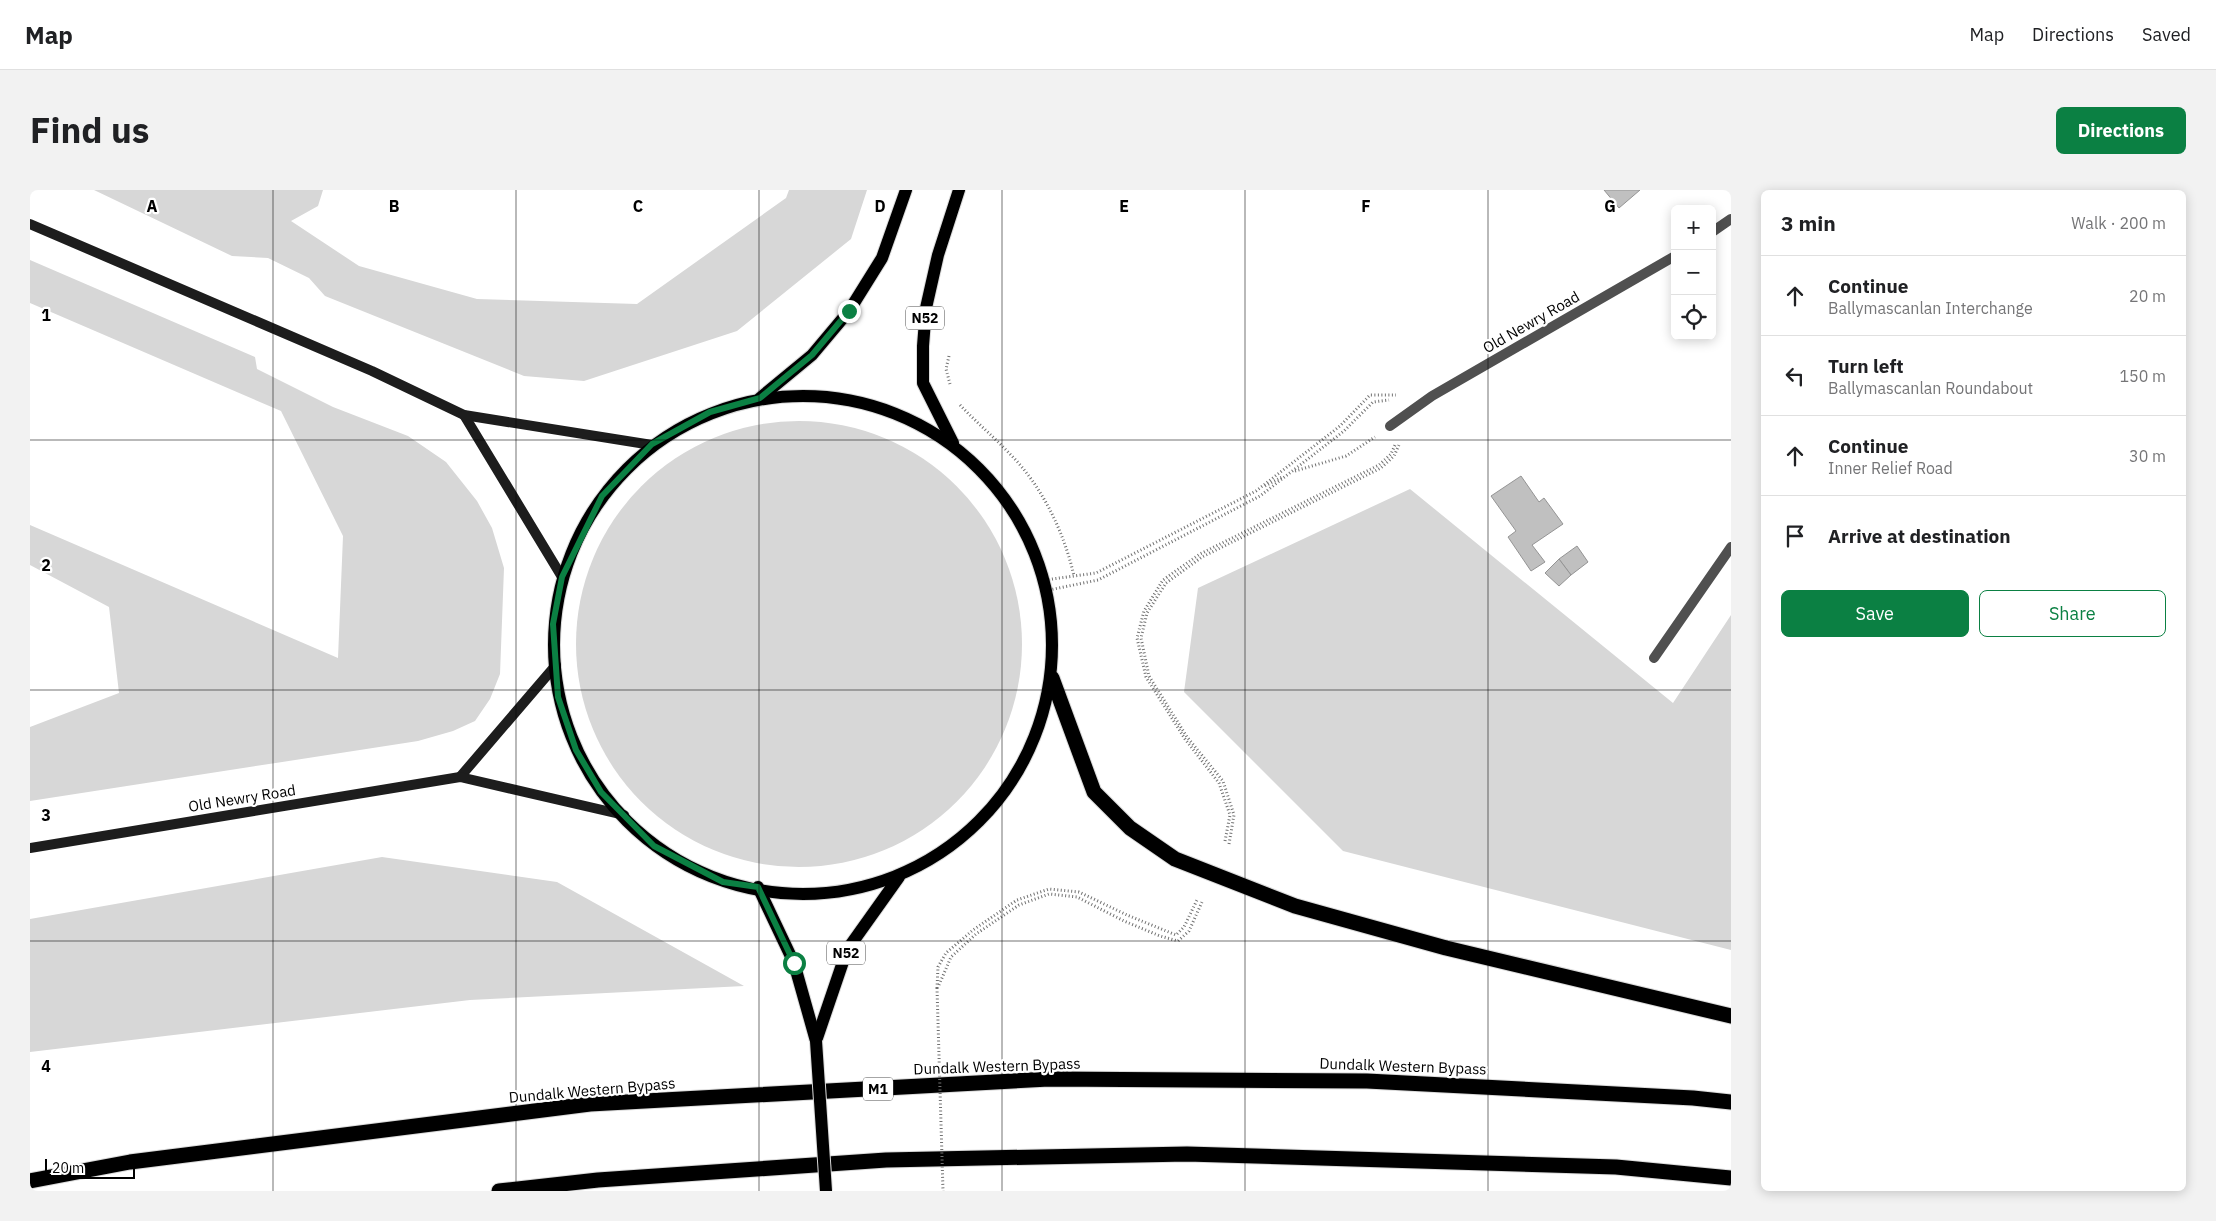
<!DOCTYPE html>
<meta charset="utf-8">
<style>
body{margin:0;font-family:"IBM Plex Sans",sans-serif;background:#f2f2f2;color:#202124}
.controls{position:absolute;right:15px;top:15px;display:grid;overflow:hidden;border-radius:8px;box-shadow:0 2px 12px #0003}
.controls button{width:45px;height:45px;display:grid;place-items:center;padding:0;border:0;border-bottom:1px solid #e0e0e0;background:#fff;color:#202124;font:25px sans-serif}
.scale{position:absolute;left:15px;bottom:12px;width:90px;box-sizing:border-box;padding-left:5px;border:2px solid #000;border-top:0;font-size:14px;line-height:18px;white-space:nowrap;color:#000;-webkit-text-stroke:4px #fff;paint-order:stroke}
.stop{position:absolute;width:15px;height:15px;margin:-11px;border:4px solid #0b8043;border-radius:50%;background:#fff}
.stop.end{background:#0b8043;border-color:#fff;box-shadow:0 1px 5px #0008}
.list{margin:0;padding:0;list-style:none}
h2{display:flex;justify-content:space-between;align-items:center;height:65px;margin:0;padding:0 20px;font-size:21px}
h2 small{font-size:16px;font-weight:400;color:#757577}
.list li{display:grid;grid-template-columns:32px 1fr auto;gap:15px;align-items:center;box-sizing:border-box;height:80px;padding:0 20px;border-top:1px solid #e0e0e0}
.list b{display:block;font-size:19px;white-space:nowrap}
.list p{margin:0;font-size:16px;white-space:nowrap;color:#757577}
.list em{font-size:16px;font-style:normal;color:#757577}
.actions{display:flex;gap:10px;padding:15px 20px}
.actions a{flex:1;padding:11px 0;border:1px solid #0b8043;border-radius:8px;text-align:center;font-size:18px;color:#0b8043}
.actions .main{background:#0b8043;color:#fff}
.icon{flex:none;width:28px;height:28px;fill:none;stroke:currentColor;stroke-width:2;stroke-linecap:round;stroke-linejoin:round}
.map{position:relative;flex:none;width:1701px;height:1001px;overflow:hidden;border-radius:8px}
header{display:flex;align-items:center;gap:30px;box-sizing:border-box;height:70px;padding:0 25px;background:#fff;border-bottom:1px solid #e0e0e0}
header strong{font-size:24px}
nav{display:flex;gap:28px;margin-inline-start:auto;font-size:18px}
.intro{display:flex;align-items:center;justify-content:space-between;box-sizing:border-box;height:120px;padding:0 30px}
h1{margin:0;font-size:35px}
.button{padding:12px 22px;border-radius:8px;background:#0b8043;color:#fff;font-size:18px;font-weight:700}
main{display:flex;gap:30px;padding:0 30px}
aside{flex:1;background:#fff;border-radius:8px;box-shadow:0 2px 12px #0003}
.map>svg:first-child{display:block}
.green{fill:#d7d7d7}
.building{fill:#c0c0c0;stroke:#949494}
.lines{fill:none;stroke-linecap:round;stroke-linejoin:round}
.primary-casing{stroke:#dbdbdb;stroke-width:14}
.highway-casing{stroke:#dbdbdb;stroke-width:17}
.path{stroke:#727272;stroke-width:3;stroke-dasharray:1 2.5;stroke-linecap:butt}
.street{stroke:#505050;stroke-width:10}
.secondary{stroke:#1d1d1d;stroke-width:10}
.primary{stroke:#000;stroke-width:12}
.highway{stroke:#000;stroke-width:15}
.primary-bridge-casing{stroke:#dbdbdb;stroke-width:14;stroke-linecap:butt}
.path-bridge{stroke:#727272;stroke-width:3;stroke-dasharray:1 2.5;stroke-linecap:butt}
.primary-bridge{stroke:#000;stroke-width:12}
.route{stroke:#0b8043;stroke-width:6}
.grid{fill:none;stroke:#000;stroke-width:1;stroke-opacity:0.55}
.labels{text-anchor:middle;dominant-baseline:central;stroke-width:4.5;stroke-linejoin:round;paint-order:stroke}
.shield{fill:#fff;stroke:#4c4c4c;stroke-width:1}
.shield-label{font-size:14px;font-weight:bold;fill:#000}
.street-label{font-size:15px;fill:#000;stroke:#fff}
.grid-label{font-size:16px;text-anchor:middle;font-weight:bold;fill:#000;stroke:#fff;stroke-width:4.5;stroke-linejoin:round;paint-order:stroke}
</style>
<header>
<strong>Map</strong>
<nav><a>Map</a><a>Directions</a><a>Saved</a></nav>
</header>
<div class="intro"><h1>Find us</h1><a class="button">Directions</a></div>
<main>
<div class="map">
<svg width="1701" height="1001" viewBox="0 0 1701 1001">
<rect width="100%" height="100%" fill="#fff"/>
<g class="green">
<polygon points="64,0 293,0 288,16 261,31 329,76 447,109 607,114 756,8 759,0 837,0 821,49 707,141 554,191 494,186 295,106 279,88 238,68 202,66"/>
<polygon points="0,70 225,167 227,179 303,217 378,246 416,272 447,311 462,338 474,378 470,484 460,509 445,531 423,541 388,551 0,611 0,537 89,503 79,417 0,375 0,335 308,468 313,346 251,221 0,113"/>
<circle cx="769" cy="454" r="223"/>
<polygon points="1380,299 1643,513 1701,425 1701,760 1313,661 1154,502 1168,398"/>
<polygon points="352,667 527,692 714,796 440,810 0,862 0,729"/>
</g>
<g class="building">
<polygon points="1574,0 1610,0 1589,18"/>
<polygon points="1491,286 1509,312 1514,308 1533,334 1502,355 1515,372 1501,381 1478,347 1486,341 1461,306"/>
<polygon points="1547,356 1558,372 1541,385 1529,369"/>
<polygon points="1529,369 1541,385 1529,396 1515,383"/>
</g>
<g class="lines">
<g class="primary-casing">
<g id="primary">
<circle cx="773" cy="455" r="249"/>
<polyline points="730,208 782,165 819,121 852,68 876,0"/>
<polyline points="923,253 893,193 893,156 896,118 908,65 929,0"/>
<polyline points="728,697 764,773 786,851"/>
<polyline points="786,851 817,760 869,687"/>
</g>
</g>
<g class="highway-casing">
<g id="highway">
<polyline points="1022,488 1064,602 1100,638 1145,669 1265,716 1416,758 1701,826"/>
<polyline points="0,991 100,972 560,914 1019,889 1337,891 1663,908 1701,912"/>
<polyline points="469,1001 568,990 856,970 1157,964 1586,977 1701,988"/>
</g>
</g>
<g class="path">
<polyline points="919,166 916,179 920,194"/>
<path d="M930,215C946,232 964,247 980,264C1012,296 1034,342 1044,386"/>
<polyline points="1265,281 1316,266 1345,247"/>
<polyline points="1235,296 1252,287"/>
<polyline points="1015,390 1066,383 1226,301 1310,236 1340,205 1366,205"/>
<polyline points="1019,400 1068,390 1230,306 1314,241 1343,212 1359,210"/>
<polyline points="1195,651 1200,625 1189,593 1155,549 1116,487 1107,448 1114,421 1133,390 1170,364 1349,275 1361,264 1365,255"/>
<polyline points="1199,654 1204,625 1193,591 1157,547 1119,486 1111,448 1117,423 1136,393 1172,367 1351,278 1364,266 1369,255"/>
<polyline points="909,795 921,767 946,744 989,715 1019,704 1047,707 1094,731 1130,746 1148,751 1159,741 1172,712"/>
<polyline points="907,798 908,777 916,763 943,740 987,710 1019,699 1049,702 1097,725 1146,745 1154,737 1167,710"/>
</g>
<g class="street">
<polyline points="1682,42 1701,29"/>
<polyline points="1360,236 1402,206 1645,66"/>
<polyline points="1624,468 1701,357"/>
</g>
<g class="secondary">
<polyline points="0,34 342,181 434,225 622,255"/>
<polyline points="434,225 532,387"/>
<polyline points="430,587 526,475"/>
<polyline points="0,658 430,587 594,625"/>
</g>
<use href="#primary" class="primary"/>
<use href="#highway" class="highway"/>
<g class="primary-bridge-casing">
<polyline id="primary-bridge" points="786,851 796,1001"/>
</g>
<polyline class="path-bridge" points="907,798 913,1001"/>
<use href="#primary-bridge" class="primary-bridge"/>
</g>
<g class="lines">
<polyline class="route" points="764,773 728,697 693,692 624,656 571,602 546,560 528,507 523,434 532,387 572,306 622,254 680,222 730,208 782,165 819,121"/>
</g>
<path class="grid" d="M243,0V1001M486,0V1001M729,0V1001M972,0V1001M1215,0V1001M1458,0V1001M0,250H1701M0,500H1701M0,751H1701"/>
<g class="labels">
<g class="shield">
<rect x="876" y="116.5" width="38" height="23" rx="4"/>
<rect x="797" y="751.5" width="38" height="23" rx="4"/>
<rect x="833" y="887.5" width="30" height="23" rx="4"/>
</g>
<g class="shield-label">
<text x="895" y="128">N52</text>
<text x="816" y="763">N52</text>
<text x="848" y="899">M1</text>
</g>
<g class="street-label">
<text transform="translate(1501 132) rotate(-30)">Old Newry Road</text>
<text transform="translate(212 608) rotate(-9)">Old Newry Road</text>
<text transform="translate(967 876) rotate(-2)">Dundalk Western Bypass</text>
<text transform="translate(1373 876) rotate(2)">Dundalk Western Bypass</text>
<text transform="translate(562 900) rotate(-5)">Dundalk Western Bypass</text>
</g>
</g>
<g class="grid-label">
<text x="122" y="22">A</text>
<text x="364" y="22">B</text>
<text x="608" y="22">C</text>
<text x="850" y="22">D</text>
<text x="1094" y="22">E</text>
<text x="1336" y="22">F</text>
<text x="1580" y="22">G</text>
<text x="16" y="131">1</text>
<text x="16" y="381">2</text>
<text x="16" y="631">3</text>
<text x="16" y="882">4</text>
</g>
</svg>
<div class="controls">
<button>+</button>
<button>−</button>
<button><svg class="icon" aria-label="locate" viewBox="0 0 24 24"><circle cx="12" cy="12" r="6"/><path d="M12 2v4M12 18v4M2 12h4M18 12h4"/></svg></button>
</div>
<div class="scale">20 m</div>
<div class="stop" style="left:764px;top:773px"></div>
<div class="stop end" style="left:819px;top:121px"></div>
</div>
<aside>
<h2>3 min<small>Walk · 200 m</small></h2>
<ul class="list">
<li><svg class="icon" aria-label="ahead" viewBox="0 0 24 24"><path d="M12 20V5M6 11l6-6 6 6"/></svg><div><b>Continue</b><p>Ballymascanlan Interchange</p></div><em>20 m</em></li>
<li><svg class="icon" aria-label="left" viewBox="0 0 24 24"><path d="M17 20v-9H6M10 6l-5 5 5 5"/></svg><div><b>Turn left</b><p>Ballymascanlan Roundabout</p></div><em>150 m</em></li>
<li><svg class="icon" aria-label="ahead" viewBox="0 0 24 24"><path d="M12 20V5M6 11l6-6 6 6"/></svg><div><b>Continue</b><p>Inner Relief Road</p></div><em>30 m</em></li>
<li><svg class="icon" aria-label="arrive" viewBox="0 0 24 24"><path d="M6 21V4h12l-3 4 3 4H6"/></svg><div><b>Arrive at destination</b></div></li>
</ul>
<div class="actions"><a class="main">Save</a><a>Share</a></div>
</aside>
</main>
